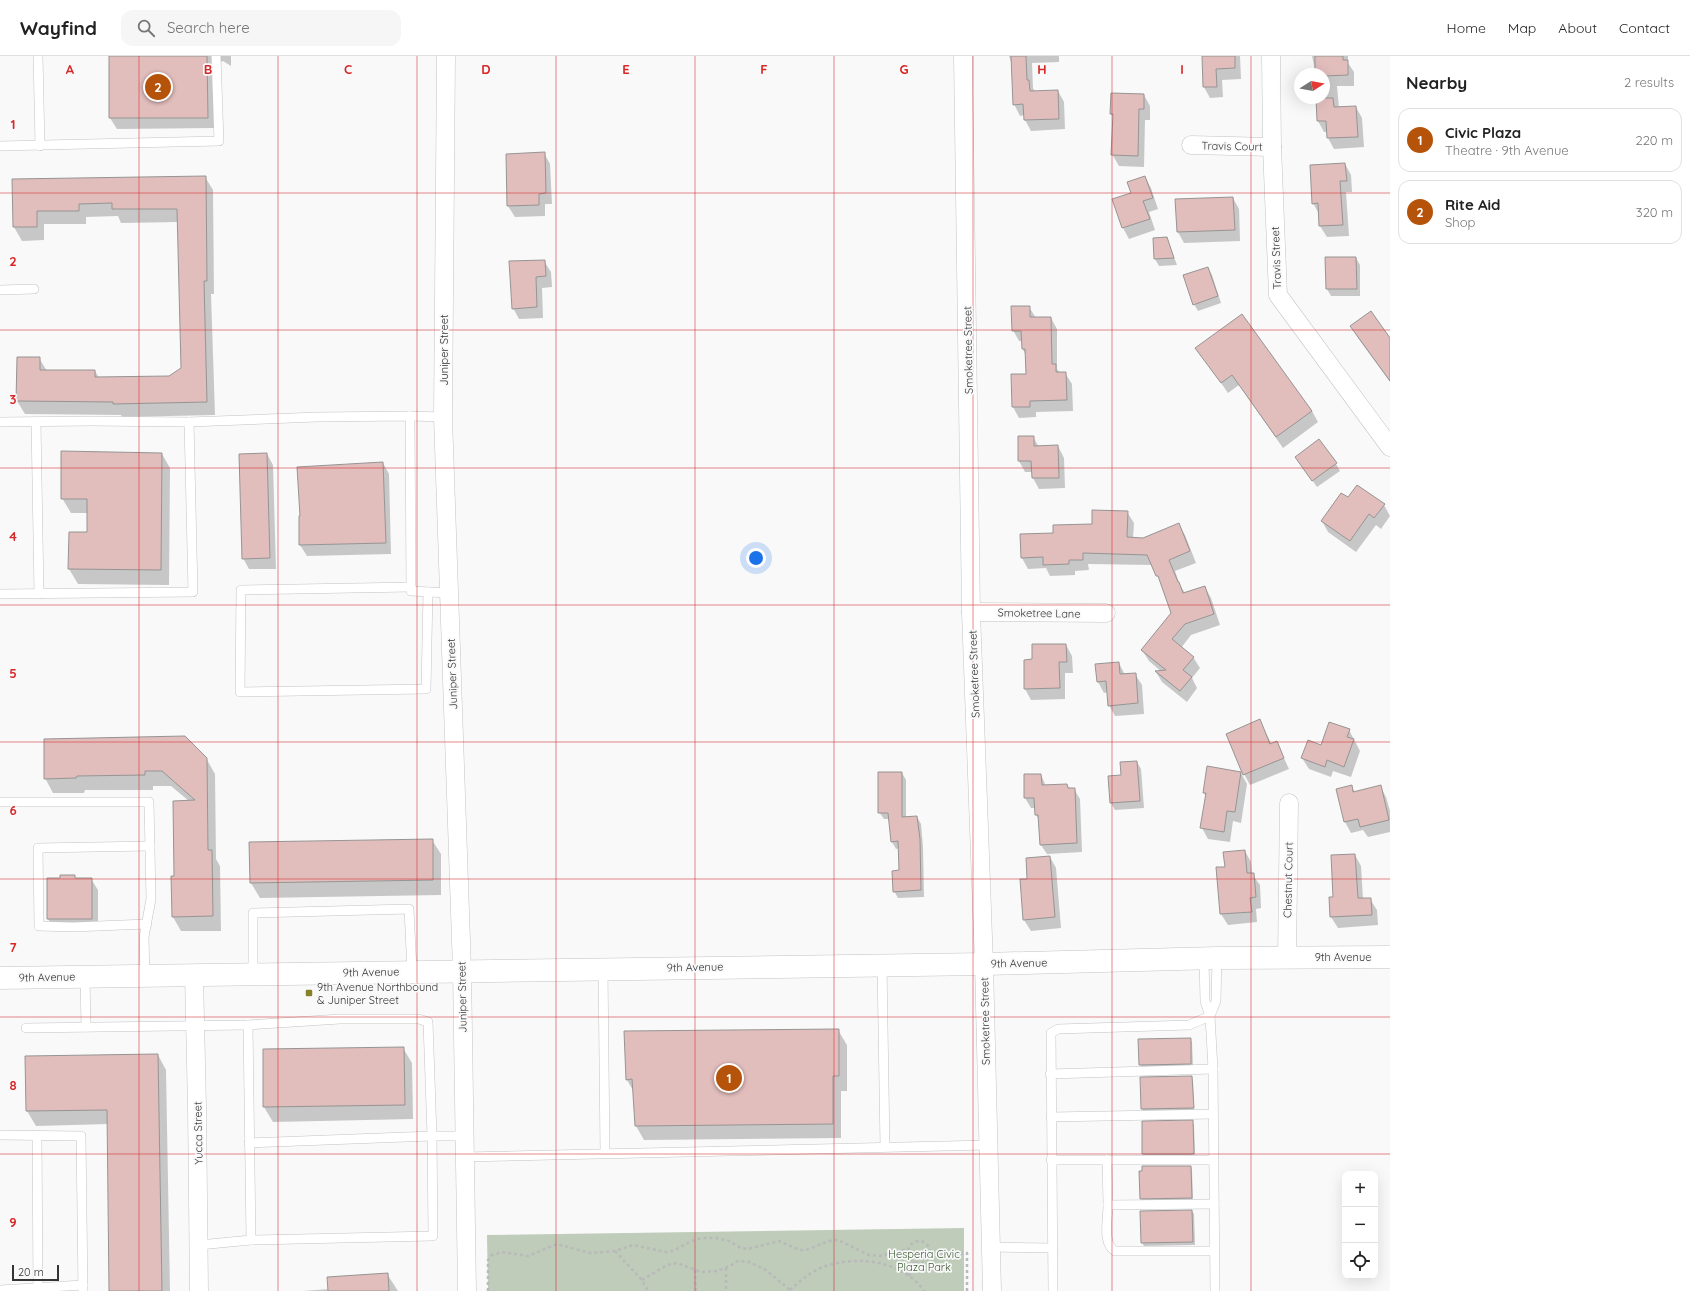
<!DOCTYPE html>
<meta charset="utf-8">
<style>
body{margin:0;font-family:Quicksand,sans-serif;background:#f6f6f6;color:#222}
.controls{position:absolute;right:12px;bottom:12px;display:grid;overflow:hidden;border-radius:8px;box-shadow:0 4px 16px #0002}
.controls button{width:36px;height:36px;display:grid;place-items:center;padding:0;border:0;border-bottom:1px solid #e0e0e0;background:#fff;color:#222;font:20px sans-serif}
.compass{position:absolute;left:1294px;top:12px;width:36px;height:36px;border-radius:50%;background:#fff;box-shadow:0 4px 16px #0002;rotate:79deg}
.scale{position:absolute;left:12px;bottom:10px;width:47px;box-sizing:border-box;padding-left:4px;border:2px solid #333434;border-top:0;font-size:11px;line-height:14px;white-space:nowrap;color:#333434;-webkit-text-stroke:3px #f9f9fa;paint-order:stroke}
.you{position:absolute;left:756px;top:502px;width:14px;height:14px;margin:-10px;border:3px solid #fff;border-radius:50%;background:#1a73e8;box-shadow:0 0 0 6px #1a73e833}
.badge{display:grid;place-items:center;width:26px;height:26px;border-radius:50%;background:#b45309;color:#fff;font-size:13px;font-weight:700}
.pin{position:absolute;translate:-50% -50%;border:2px solid #fff;box-shadow:0 1px 4px #0006}
.list{margin:0;padding:0;list-style:none}
h2{display:flex;justify-content:space-between;align-items:center;height:52px;margin:0;padding:0 16px;font-size:17px}
h2 small{font-size:13px;font-weight:400;color:#767676}
.list li{display:grid;grid-template-columns:26px 1fr auto;gap:12px;align-items:center;box-sizing:border-box;height:64px;margin:0 8px 8px;padding:0 8px;border:1px solid #e0e0e0;border-radius:12px}
.list b{display:block;font-size:15px;white-space:nowrap}
.list p{margin:0;font-size:13px;white-space:nowrap;color:#767676}
.list em{font-size:13px;font-style:normal;color:#767676}
.icon{flex:none;width:22px;height:22px;fill:none;stroke:currentColor;stroke-width:2;stroke-linecap:round;stroke-linejoin:round}
.map{position:relative;flex:none;width:1390px;height:1235px;overflow:hidden}
header{display:flex;align-items:center;gap:24px;box-sizing:border-box;height:56px;padding:0 20px;background:#fff;border-bottom:1px solid #e0e0e0}
header strong{font-size:19px}
nav{display:flex;gap:22px;margin-inline-start:auto;font-size:14px}
.search{width:280px;height:36px;background:#f6f6f6;display:flex;align-items:center;gap:10px;box-sizing:border-box;padding:0 14px;border-radius:12px;color:#767676;font-size:15px}
main{display:flex}
aside{flex:1;background:#fff}
.map>svg:first-child{display:block}
.green{fill:#beccb9}
.shadow{fill:#0003}
.building{fill:#e1bdbc;stroke:#969594}
.lines{fill:none;stroke-linecap:round;stroke-linejoin:round}
.lane-casing{stroke:#c3c3c4;stroke-width:10}
.street-casing{stroke:#c3c3c4;stroke-width:19}
.secondary-casing{stroke:#c3c3c4;stroke-width:23}
.path{stroke:#b9b9ba;stroke-width:2.5;stroke-dasharray:3 3;stroke-linecap:butt}
.lane{stroke:#fff;stroke-width:9}
.street{stroke:#fff;stroke-width:18}
.secondary{stroke:#fff;stroke-width:22}
.grid{fill:none;stroke:#d62828;stroke-width:1;stroke-opacity:0.55}
.poi-dot{fill:#87822a;stroke:#f9f9fa;stroke-width:1.5}
.labels{text-anchor:middle;dominant-baseline:central;stroke-width:3.5;stroke-linejoin:round;paint-order:stroke}
.street-label{font-size:11px;fill:#333434;stroke:#f9f9fa}
.poi-label{font-size:11px;fill:#333434;stroke:#f9f9fa;text-anchor:start}
.park-label{font-size:11px;fill:#3c5a32;stroke:#f9f9fa}
.grid-label{font-size:13px;text-anchor:middle;font-weight:bold;fill:#d62828;stroke:#f9f9fa;stroke-width:3.5;stroke-linejoin:round;paint-order:stroke}
</style>
<header>
<strong>Wayfind</strong>
<div class="search"><svg class="icon" aria-label="search" viewBox="0 0 24 24"><circle cx="10" cy="10" r="6"/><path d="M15 15l6 6"/></svg>Search here</div>
<nav><a>Home</a><a>Map</a><a>About</a><a>Contact</a></nav>
</header>
<main>
<div class="map">
<svg width="1390" height="1235" viewBox="0 0 1390 1235">
<rect width="100%" height="100%" fill="#f9f9fa"/>
<polygon class="green" points="964,1172 964,1235 488,1235 487,1179"/>
<g class="shadow">
<polygon points="110,0 231,0 231,10 223,5 213,10 214,72 117,73 110,62"/>
<polygon points="1009,0 1059,0 1059,6 1032,7 1033,32 1035,36 1058,35 1064,46 1065,73 1031,75 1025,64 1025,59 1020,60 1014,48 1012,9"/>
<polygon points="1203,0 1240,0 1241,23 1222,24 1223,41 1210,42 1204,31"/>
<polygon points="1312,0 1348,0 1348,7 1354,16 1354,30 1337,30 1339,52 1356,51 1362,62 1364,91 1334,93 1328,82 1328,76 1324,76 1318,65 1317,42 1324,42 1324,18 1316,18"/>
<polygon points="1112,38 1144,39 1150,50 1150,64 1145,64 1144,111 1119,110 1112,98 1114,62 1111,58"/>
<polygon points="544,97 550,108 552,148 545,148 545,160 515,161 508,150 507,99"/>
<polygon points="1345,108 1351,119 1352,136 1346,136 1349,180 1327,181 1320,170 1319,158 1313,147"/>
<polygon points="205,121 213,134 214,238 211,238 215,359 122,361 121,359 25,358 17,345 39,302 47,315 95,315 99,322 169,321 182,312 178,166 121,167 118,160 86,161 86,168 44,168 44,184 22,185 14,171 13,124"/>
<polygon points="1145,121 1151,132 1158,153 1149,156 1155,174 1129,183 1123,172 1114,144 1132,138"/>
<polygon points="1233,142 1239,153 1240,185 1184,187 1178,176"/>
<polygon points="1166,182 1170,190 1177,209 1159,210 1155,203"/>
<polygon points="1356,202 1360,209 1360,240 1331,240 1327,233"/>
<polygon points="544,205 551,216 552,231 542,232 543,262 519,263 513,252"/>
<polygon points="1208,212 1212,219 1221,247 1198,255 1194,248"/>
<polygon points="1029,251 1036,262 1051,262 1057,273 1057,313 1060,317 1065,317 1072,328 1073,355 1036,356 1036,361 1019,362 1013,351 1027,319 1026,299 1022,292 1022,285 1019,285 1013,274"/>
<polygon points="1241,259 1312,355 1318,366 1283,392 1239,329 1228,337 1197,292"/>
<polygon points="1352,271 1390,283 1390,326 1358,282"/>
<polygon points="1033,381 1039,391 1058,390 1064,402 1065,432 1039,433 1033,422 1033,416 1025,416 1019,405"/>
<polygon points="162,398 170,412 169,529 78,528 69,513 88,477 88,457 71,457 62,442"/>
<polygon points="267,398 273,409 276,513 249,513 243,502"/>
<polygon points="383,407 389,418 391,498 307,500 300,489 300,461"/>
<polygon points="1301,408 1336,408 1340,415 1317,431"/>
<polygon points="1348,443 1384,449 1390,460 1381,473 1376,469 1356,496 1328,476 1322,465"/>
<polygon points="1127,456 1134,467 1133,482 1144,483 1178,468 1185,479 1196,507 1175,515 1180,529 1185,537 1205,531 1211,542 1220,569 1191,579 1181,592 1193,601 1200,612 1192,622 1197,632 1187,646 1162,626 1156,616 1162,616 1149,605 1142,594 1172,557 1163,531 1153,509 1088,508 1089,514 1075,515 1075,519 1050,520 1046,512 1028,513 1022,502 1054,478 1093,469"/>
<polygon points="1066,589 1072,600 1073,617 1065,617 1065,643 1031,644 1025,633 1033,604"/>
<polygon points="1119,607 1125,619 1135,618 1142,629 1144,658 1115,660 1109,649 1108,636 1104,637 1098,626"/>
<polygon points="1260,665 1272,689 1277,687 1289,713 1250,729 1244,718"/>
<polygon points="1349,674 1360,695 1351,721 1333,715 1331,721 1309,713 1302,702"/>
<polygon points="206,702 215,718 216,803 220,810 221,875 181,875 173,861 175,821 189,745 171,730 153,730 153,734 85,734 84,737 53,737 45,722"/>
<polygon points="1137,706 1141,713 1144,752 1115,754 1111,747 1109,721 1122,720"/>
<polygon points="902,717 906,724 906,762 917,761 921,768 923,791 924,841 898,842 894,835 900,815 900,792 896,793 892,786 890,763 884,763 879,756"/>
<polygon points="1241,717 1247,728 1241,767 1233,765 1230,786 1208,783 1202,772 1207,742 1204,737"/>
<polygon points="1025,719 1041,719 1046,730 1067,729 1070,733 1074,733 1080,743 1082,796 1047,798 1041,789 1040,765 1036,759 1036,752 1031,752 1025,742"/>
<polygon points="1380,730 1386,741 1390,755 1390,776 1368,781 1363,774 1351,777 1345,766 1337,734 1352,731 1355,736"/>
<polygon points="432,784 441,798 441,839 260,842 251,827 250,786"/>
<polygon points="1245,795 1251,806 1252,818 1260,829 1261,852 1256,853 1257,866 1228,869 1221,858 1226,811"/>
<polygon points="1355,799 1361,810 1363,843 1370,843 1377,854 1378,869 1338,872 1331,861 1334,842"/>
<polygon points="1050,801 1056,812 1061,872 1031,875 1024,864 1028,824"/>
<polygon points="74,820 76,823 91,823 98,834 98,873 55,874 48,863 61,823"/>
<polygon points="838,974 847,989 847,1035 841,1035 841,1082 644,1084 636,1070 634,1036 627,1024"/>
<polygon points="1190,983 1192,986 1193,1011 1142,1011 1140,1008"/>
<polygon points="403,992 412,1007 413,1063 273,1066 264,1051"/>
<polygon points="158,999 166,1014 170,1235 110,1235 108,1068 36,1070 27,1055"/>
<polygon points="1191,1021 1193,1024 1194,1055 1144,1056 1142,1053 1141,1022"/>
<polygon points="1192,1065 1194,1069 1195,1100 1144,1101 1143,1098"/>
<polygon points="1191,1111 1192,1114 1193,1145 1143,1146 1141,1142"/>
<polygon points="1192,1155 1194,1158 1195,1189 1144,1190 1142,1187 1141,1156"/>
<polygon points="387,1218 398,1235 303,1235 329,1233"/>
</g>
<g class="building">
<polygon points="109,0 207,0 208,62 109,62"/>
<polygon points="1011,0 1026,0 1027,24 1029,24 1030,35 1058,34 1059,63 1024,64 1023,48 1013,49"/>
<polygon points="1202,0 1235,0 1235,12 1216,13 1217,31 1203,31"/>
<polygon points="1315,0 1343,0 1343,4 1348,4 1348,19 1324,20 1324,18 1315,18"/>
<polygon points="1111,37 1144,38 1144,53 1139,53 1138,100 1111,99 1113,58 1110,58"/>
<polygon points="1316,42 1333,42 1334,51 1356,50 1358,81 1327,82 1326,65 1317,65"/>
<polygon points="545,96 546,137 539,138 539,149 507,150 506,98"/>
<polygon points="1345,107 1347,125 1340,125 1343,169 1319,170 1318,147 1312,148 1310,109"/>
<polygon points="206,120 207,225 204,225 207,346 113,348 113,346 16,345 17,301 40,301 40,314 95,314 95,321 169,320 181,312 177,153 112,153 112,147 79,148 79,155 37,155 37,171 13,171 12,123"/>
<polygon points="1145,120 1153,142 1143,145 1150,163 1122,172 1112,143 1131,137 1127,126"/>
<polygon points="1233,141 1235,174 1177,176 1175,143"/>
<polygon points="1167,181 1174,202 1154,203 1153,182"/>
<polygon points="1325,201 1356,201 1357,233 1326,233"/>
<polygon points="545,204 546,220 536,221 537,251 512,253 509,205"/>
<polygon points="1208,211 1218,240 1193,249 1183,219"/>
<polygon points="1011,250 1030,250 1030,261 1051,261 1052,308 1056,308 1056,316 1066,316 1067,344 1030,345 1030,351 1012,351 1011,318 1026,318 1025,293 1022,293 1021,275 1012,275"/>
<polygon points="1371,255 1390,282 1390,325 1350,270"/>
<polygon points="1242,258 1312,355 1276,381 1232,319 1221,327 1195,292"/>
<polygon points="1018,380 1034,380 1034,390 1058,389 1059,422 1032,422 1031,405 1018,405"/>
<polygon points="1319,383 1337,407 1312,425 1295,401"/>
<polygon points="61,395 162,397 161,514 68,513 69,476 87,476 87,443 61,443"/>
<polygon points="267,397 270,502 242,503 239,398"/>
<polygon points="383,406 386,487 299,489 299,460 300,460 297,411"/>
<polygon points="1357,429 1385,448 1374,462 1369,458 1350,485 1321,465 1341,437 1348,441"/>
<polygon points="1092,454 1128,455 1127,481 1143,482 1179,467 1190,495 1169,504 1178,526 1179,526 1183,537 1205,530 1214,558 1185,568 1172,583 1194,601 1183,614 1192,621 1180,635 1155,615 1166,614 1141,594 1171,557 1158,520 1156,520 1147,499 1083,497 1083,504 1069,504 1069,508 1043,509 1043,501 1021,502 1020,478 1053,477 1053,469 1092,468"/>
<polygon points="1032,588 1066,588 1067,606 1059,606 1060,632 1024,633 1024,604 1032,603"/>
<polygon points="1119,606 1120,618 1136,617 1138,647 1108,650 1106,625 1097,626 1095,608"/>
<polygon points="1260,663 1270,688 1277,685 1284,702 1243,719 1226,678"/>
<polygon points="1329,666 1350,673 1347,681 1354,683 1344,711 1327,704 1325,711 1301,702 1308,684 1321,689"/>
<polygon points="185,680 207,702 208,794 212,794 213,860 172,861 171,820 174,820 173,745 195,744 162,715 145,715 145,719 77,720 76,722 44,723 44,683"/>
<polygon points="1137,705 1140,745 1110,747 1108,720 1121,719 1120,706"/>
<polygon points="1207,710 1241,716 1235,756 1227,755 1224,776 1200,772 1206,737 1203,737"/>
<polygon points="878,716 902,716 902,761 917,760 920,783 921,834 893,836 892,815 899,814 898,785 891,786 888,757 878,757"/>
<polygon points="1024,718 1041,718 1042,729 1067,728 1068,732 1075,732 1077,787 1040,789 1038,759 1035,759 1034,742 1024,742"/>
<polygon points="1352,729 1353,736 1381,729 1389,764 1360,771 1358,763 1344,766 1336,733"/>
<polygon points="433,783 433,824 250,827 249,786"/>
<polygon points="1245,794 1247,817 1254,817 1256,841 1250,842 1252,856 1220,858 1216,811 1225,811 1223,796"/>
<polygon points="1355,798 1358,842 1371,842 1372,859 1330,861 1329,841 1333,841 1331,799"/>
<polygon points="1050,800 1055,861 1023,864 1020,823 1027,823 1026,802"/>
<polygon points="60,819 75,819 75,822 92,822 92,863 47,863 47,822 60,822"/>
<polygon points="839,973 839,1020 833,1020 833,1068 635,1070 632,1023 626,1024 624,975"/>
<polygon points="1191,982 1191,1008 1139,1009 1138,983"/>
<polygon points="404,991 405,1049 263,1051 263,993"/>
<polygon points="158,998 162,1235 109,1235 107,1054 26,1055 25,1000"/>
<polygon points="1192,1020 1194,1052 1141,1053 1140,1021"/>
<polygon points="1193,1064 1194,1097 1191,1098 1142,1098 1142,1065"/>
<polygon points="1142,1110 1191,1110 1192,1142 1140,1143 1139,1115 1142,1115"/>
<polygon points="1192,1154 1193,1186 1141,1187 1140,1155"/>
<polygon points="388,1217 389,1235 328,1235 327,1221"/>
</g>
<g class="lines">
<g class="lane-casing">
<g id="lane">
<polyline points="38,0 40,90"/>
<polyline points="0,90 219,85 216,0"/>
<polyline points="0,234 34,233"/>
<polyline points="410,360 443,361"/>
<polyline points="0,366 90,365 189,366 193,536 0,538"/>
<polyline points="36,366 39,538"/>
<polyline points="189,366 317,361 410,360 411,535 449,537"/>
<polyline points="411,531 241,534 240,636 426,633 428,536"/>
<polyline points="0,746 149,746 151,843 144,881 145,920"/>
<polyline points="147,868 73,871 39,870 38,792 150,790"/>
<polyline points="1204,903 1205,945 1210,960 1216,945 1217,902"/>
<polyline points="882,909 885,1091"/>
<polyline points="603,912 605,1097"/>
<polyline points="253,918 253,857 409,853 412,915"/>
<polyline points="85,921 86,971"/>
<polyline points="26,972 248,969"/>
<polyline points="1050,1018 1213,1013"/>
<polyline points="1051,1061 1213,1058"/>
<polyline points="0,1079 81,1080 83,1235"/>
<polyline points="37,1079 38,1235"/>
<polyline points="249,1087 432,1080 433,1180 251,1184"/>
<polyline points="465,1101 988,1089"/>
<polyline points="1051,1104 1214,1104"/>
<polyline points="1107,1104 1108,1149 1214,1148"/>
<path d="M1108,1149C1108,1162 1102,1188 1115,1195H1214"/>
<polyline points="199,1189 251,1184 248,969 340,963 419,963 428,966 432,1080 465,1080"/>
<polyline points="991,1191 1052,1192"/>
<polyline points="0,1234 83,1229"/>
<polyline points="1053,1235 1051,977 1058,973 1189,969 1210,960 1213,1013 1215,1235"/>
</g>
</g>
<g class="street-casing">
<g id="street">
<polyline points="446,0 443,361 462,914 467,1235"/>
<polyline points="963,0 971,556 984,908 992,1235"/>
<polyline points="1271,0 1272,91 1278,239 1390,391"/>
<polyline points="1191,89 1272,91"/>
<polyline points="971,556 1106,557"/>
<polyline points="1287,902 1289,747"/>
<polyline points="194,919 197,1051 199,1235"/>
</g>
</g>
<g class="secondary-casing">
<polyline id="secondary" points="0,922 984,908 1217,902 1390,901"/>
</g>
<g class="path">
<circle cx="919" cy="1196" r="11"/>
<polyline points="615,1195 642,1224 648,1235"/>
<polyline points="930,1198 967,1197 967,1235"/>
<polyline points="726,1212 726,1235"/>
<polyline points="695,1214 696,1235"/>
<polyline points="909,1220 914,1206"/>
<polyline points="642,1224 667,1209 677,1207 701,1216 717,1215 730,1210 737,1205 749,1206 766,1214 790,1234"/>
<path d="M790,1234C800,1225 810,1216 823,1211C850,1201 886,1203 909,1220C915,1224 920,1230 925,1235"/>
<polyline points="488,1235 488,1204 492,1199 502,1196 528,1200 557,1188 590,1197 615,1195 633,1189 666,1196 673,1195 691,1185 702,1182 716,1182 729,1185 741,1192 748,1193 779,1185 800,1194 806,1194 832,1184 838,1184 869,1199 880,1200 908,1193"/>
</g>
<use href="#lane" class="lane"/>
<use href="#street" class="street"/>
<use href="#secondary" class="secondary"/>
</g>
<path class="grid" d="M139,0V1235M278,0V1235M417,0V1235M556,0V1235M695,0V1235M834,0V1235M973,0V1235M1112,0V1235M1251,0V1235M0,137H1390M0,274H1390M0,412H1390M0,549H1390M0,686H1390M0,823H1390M0,961H1390M0,1098H1390"/>
<rect class="poi-dot" x="305" y="933" width="8" height="8" rx="2"/>
<g class="labels">
<g class="street-label">
<text transform="translate(1232 90) rotate(1)">Travis Court</text>
<text transform="translate(1276 202) rotate(-92)">Travis Street</text>
<text transform="translate(444 294) rotate(-90)">Juniper Street</text>
<text transform="translate(968 294) rotate(-91)">Smoketree Street</text>
<text transform="translate(1039 557) rotate(1)">Smoketree Lane</text>
<text transform="translate(452 618) rotate(-92)">Juniper Street</text>
<text transform="translate(974 618) rotate(-92)">Smoketree Street</text>
<text transform="translate(1288 824) rotate(-89)">Chestnut Court</text>
<text x="1343" y="901">9th Avenue</text>
<text transform="translate(1019 907) rotate(-1)">9th Avenue</text>
<text transform="translate(695 911) rotate(-1)">9th Avenue</text>
<text transform="translate(371 916) rotate(-1)">9th Avenue</text>
<text transform="translate(47 921) rotate(-1)">9th Avenue</text>
<text transform="translate(462 941) rotate(-91)">Juniper Street</text>
<text transform="translate(985 965) rotate(-91)">Smoketree Street</text>
<text transform="translate(198 1077) rotate(-91)">Yucca Street</text>
</g>
<g class="poi-label">
<text x="317" y="931">9th Avenue Northbound<tspan x="317" dy="13">&amp; Juniper Street</tspan></text>
</g>
<g class="park-label">
<text x="924" y="1198">Hesperia Civic<tspan x="924" dy="13">Plaza Park</tspan></text>
</g>
</g>
<g class="grid-label">
<text x="70" y="18">A</text>
<text x="208" y="18">B</text>
<text x="348" y="18">C</text>
<text x="486" y="18">D</text>
<text x="626" y="18">E</text>
<text x="764" y="18">F</text>
<text x="904" y="18">G</text>
<text x="1042" y="18">H</text>
<text x="1182" y="18">I</text>
<text x="13" y="73">1</text>
<text x="13" y="210">2</text>
<text x="13" y="348">3</text>
<text x="13" y="485">4</text>
<text x="13" y="622">5</text>
<text x="13" y="759">6</text>
<text x="13" y="896">7</text>
<text x="13" y="1034">8</text>
<text x="13" y="1171">9</text>
</g>
</svg>
<div class="controls">
<button>+</button>
<button>−</button>
<button><svg class="icon" aria-label="locate" viewBox="0 0 24 24"><circle cx="12" cy="12" r="6"/><path d="M12 2v4M12 18v4M2 12h4M18 12h4"/></svg></button>
</div>
<svg class="compass" viewBox="-18 -18 36 36"><path d="M0-13l5 13h-10z" fill="#e53935"/><path d="M0 13l5-13h-10z" fill="#767676"/></svg>
<div class="scale">20 m</div>
<div class="you"></div>
<div class="pin badge" style="left:729px;top:1022px">1</div>
<div class="pin badge" style="left:158px;top:31px">2</div>
</div>
<aside>
<h2>Nearby<small>2 results</small></h2>
<ul class="list">
<li><span class="badge">1</span><div><b>Civic Plaza</b><p>Theatre · 9th Avenue</p></div><em>220 m</em></li>
<li><span class="badge">2</span><div><b>Rite Aid</b><p>Shop</p></div><em>320 m</em></li>
</ul>
</aside>
</main>
